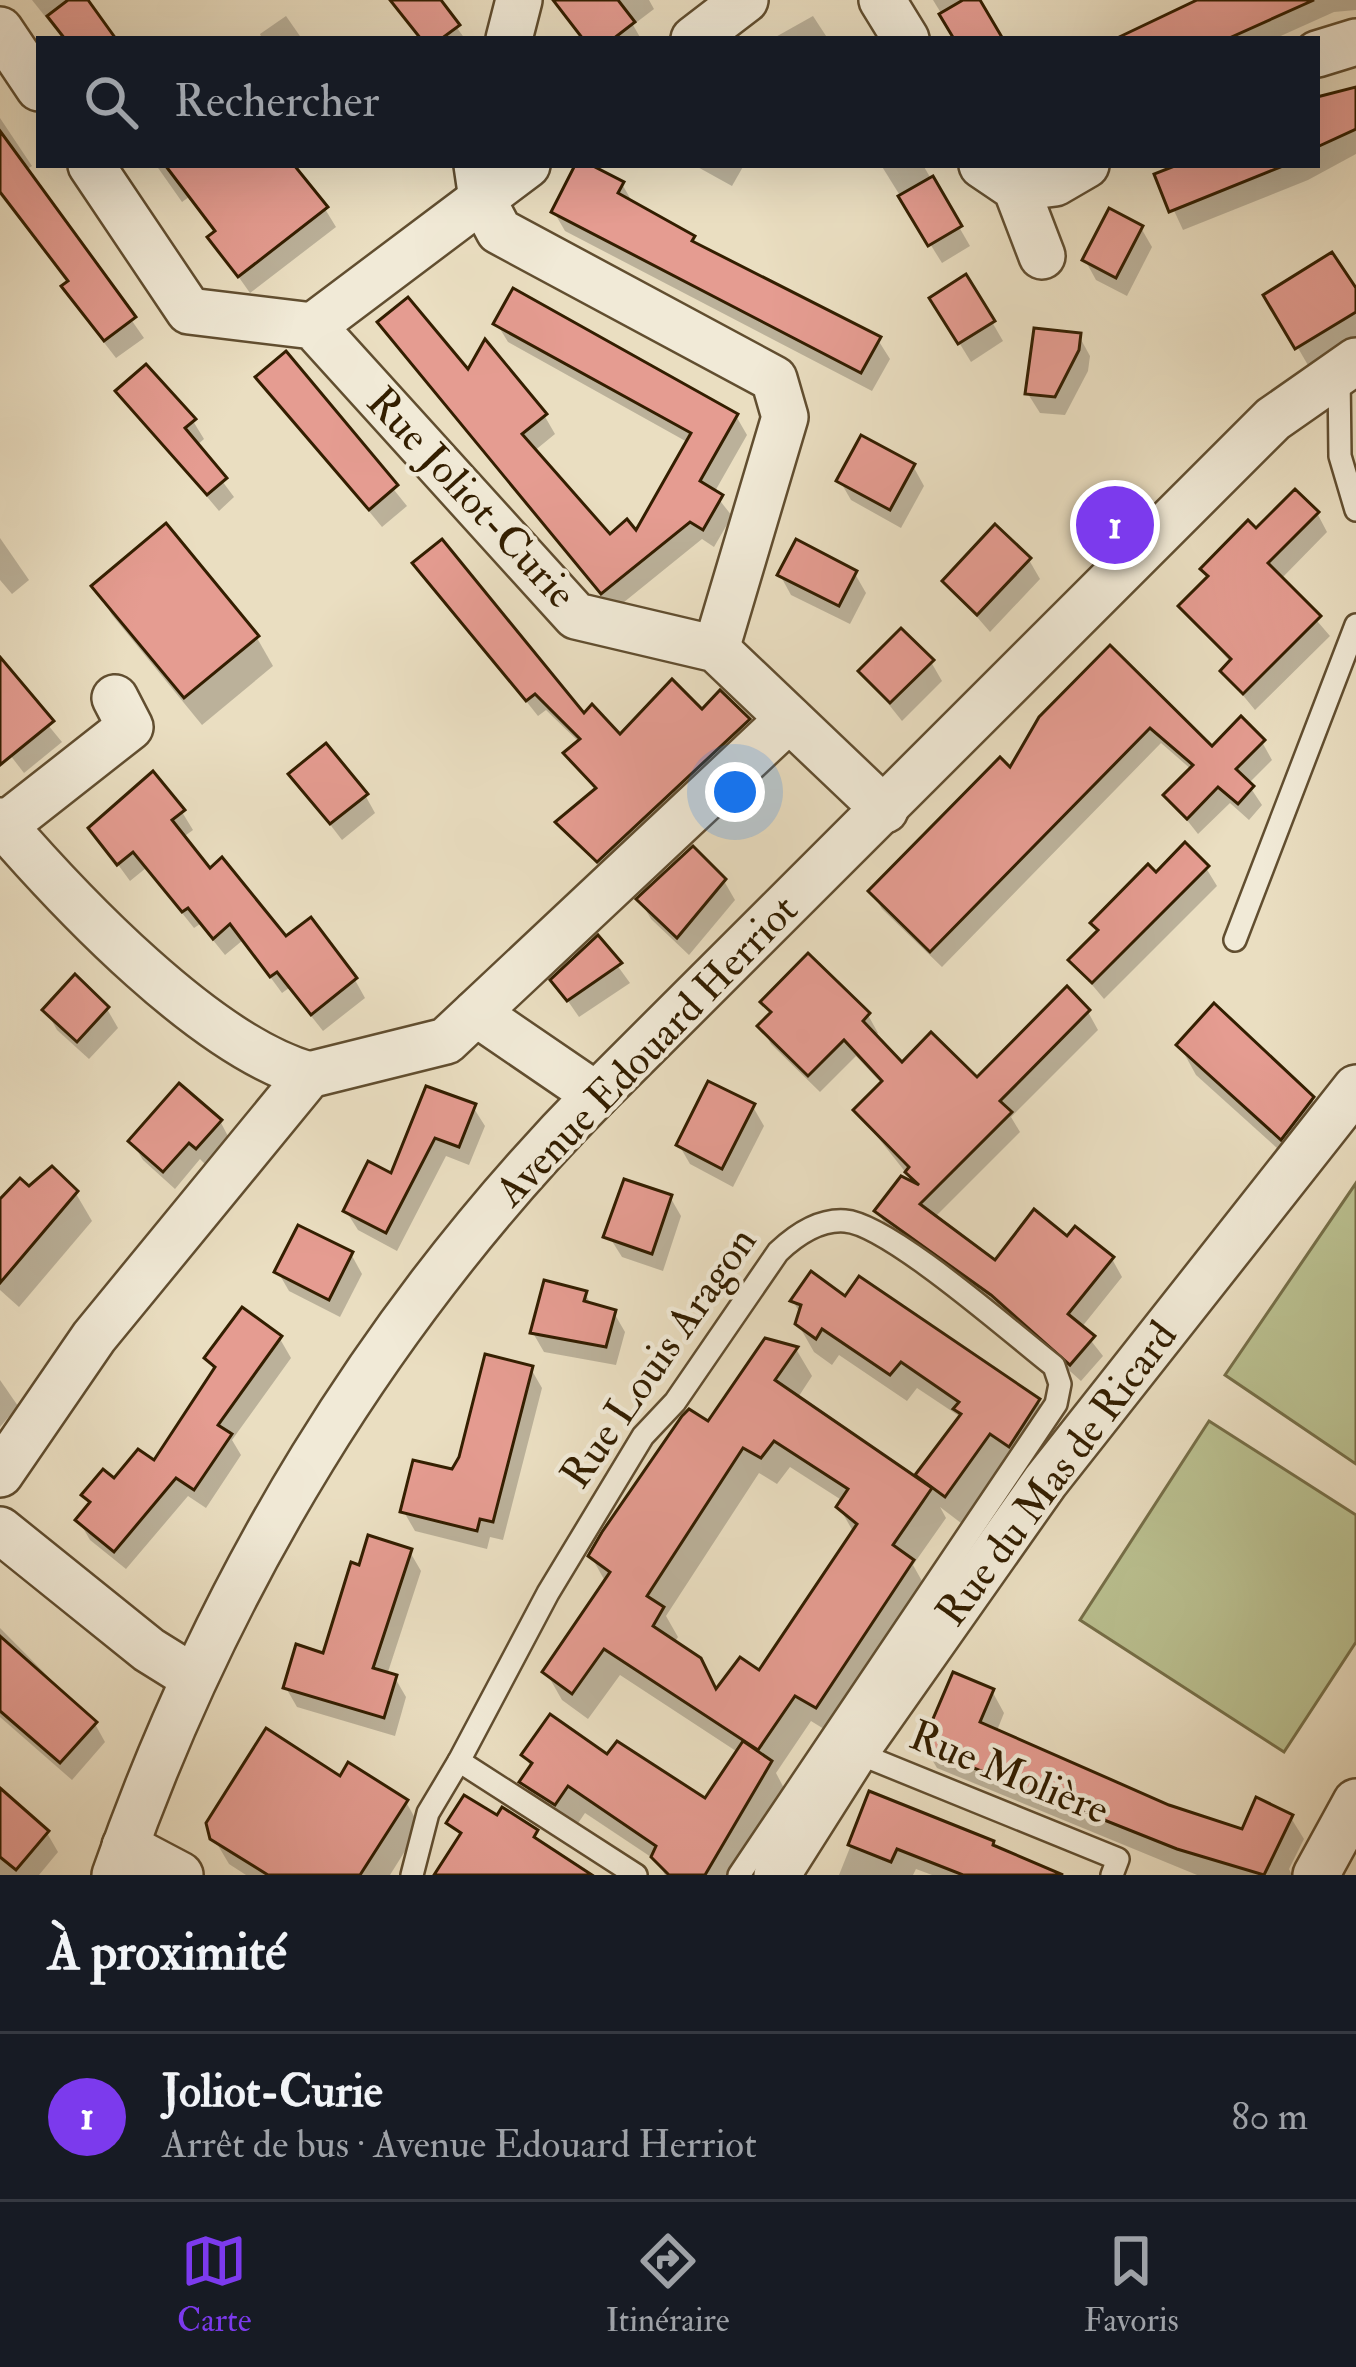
<!DOCTYPE html>
<html lang="fr">
<meta charset="utf-8">
<style>
body{margin:0;font-family:"IM FELL Double Pica",serif;background:#242831;color:#f1f3f6}
.you{position:absolute;left:735px;top:792px;width:42px;height:42px;margin:-30px;border:9px solid #fff;border-radius:50%;background:#1a73e8;box-shadow:0 0 0 18px #1a73e833}
.badge{display:grid;place-items:center;width:78px;height:78px;border-radius:50%;background:#7c3aed;color:#fff;font-size:39px;font-weight:700}
.pin{position:absolute;translate:-50% -50%;border:6px solid #fff;box-shadow:0 3px 12px #0006}
.list{margin:0;padding:0;list-style:none}
h2{display:flex;justify-content:space-between;align-items:center;height:156px;margin:0;padding:0 48px;font-size:51px}
h2 small{font-size:39px;font-weight:400;color:#9ea1a6}
.list li{display:grid;grid-template-columns:78px 1fr auto;gap:36px;align-items:center;box-sizing:border-box;height:168px;padding:0 48px;border-top:3px solid #363941}
.list b{display:block;font-size:45px;white-space:nowrap}
.list p{margin:0;font-size:39px;white-space:nowrap;color:#9ea1a6}
.list em{font-size:39px;font-style:normal;color:#9ea1a6}
.icon{flex:none;width:66px;height:66px;fill:none;stroke:currentColor;stroke-width:2;stroke-linecap:round;stroke-linejoin:round}
.map{position:relative;flex:none;width:1356px;height:1875px;overflow:hidden}
.search{position:absolute;background:#171b24;box-shadow:0 12px 48px #0002;left:36px;right:36px;top:36px;height:132px;display:flex;align-items:center;gap:30px;box-sizing:border-box;padding:0 42px;border-radius:0px;color:#9ea1a6;font-size:45px}
.sheet{height:324px;background:#171b24}
nav{display:flex;justify-content:space-around;align-items:center;box-sizing:border-box;height:168px;border-top:3px solid #363941;background:#171b24;font-size:33px;color:#9ea1a6}
nav a{display:grid;justify-items:center;gap:6px}
nav .on{color:#7c3aed}
.map>svg:first-child{display:block}
.green{fill:#bac090;stroke:#766f48;stroke-width:3}
.shadow{fill:#0003;fill-rule:evenodd}
.building{fill:#e59c91;stroke:#331e00;stroke-width:3;fill-rule:evenodd}
.lines{fill:none;stroke-linecap:round;stroke-linejoin:round}
.lane-casing{stroke:#614e30;stroke-width:26}
.street-casing{stroke:#614e30;stroke-width:50}
.lane{stroke:#f1ead7;stroke-width:21}
.street{stroke:#f1ead7;stroke-width:45}
.labels{text-anchor:middle;dominant-baseline:central;stroke-width:9;stroke-linejoin:round;paint-order:stroke}
.street-label{font-size:42px;fill:#331e00;stroke:#f1ead7}
</style>
<div class="map">
<svg width="1356" height="1875" viewBox="0 0 1356 1875">
<rect width="100%" height="100%" fill="#eadec1"/>
<filter id="stains"><feTurbulence type="fractalNoise" baseFrequency=".00167" numOctaves="4"/><feColorMatrix values="0 0 0 0 .2 0 0 0 0 .09 0 0 0 0 .02 0 0 0 .5 -.17"/></filter>
<radialGradient id="worn" r=".72"><stop offset=".6" stop-color="#630" stop-opacity="0"/><stop offset="1" stop-color="#630" stop-opacity=".3"/></radialGradient>
<g class="green">
<polygon points="1356,1183 1356,1464 1225,1375"/>
<polygon points="1209,1421 1356,1515 1356,1642 1284,1752 1080,1620"/>
</g>
<g class="shadow">
<polygon points="32,0 84,0 113,39 63,39"/>
<polygon points="390,0 437,0 465,39 420,39"/>
<polygon points="571,0 649,0 654,9 633,25 641,39 582,39 561,7"/>
<polygon points="933,0 977,0 1000,39 957,39"/>
<polygon points="1213,0 1356,0 1356,10 1334,12 1274,39 1124,39"/>
<polygon points="286,16 302,39 262,39 260,34"/>
<polygon points="813,16 828,39 772,39"/>
<polygon points="1356,89 1356,154 1308,180 1183,230 1158,176 1185,165 1317,165 1317,103"/>
<polygon points="0,118 32,166 26,170 144,338 116,358 75,305 64,287 69,283 0,195"/>
<polygon points="156,165 241,165 325,209 336,227 250,293 211,238 217,234 189,197 182,202"/>
<polygon points="579,165 622,184 634,205 693,238 698,247 878,340 890,359 872,391 565,231 554,212"/>
<polygon points="694,165 744,165 732,186"/>
<polygon points="881,165 923,165 970,246 942,263"/>
<polygon points="1141,228 1152,247 1127,296 1096,280 1085,260"/>
<polygon points="1356,295 1356,338 1309,367 1268,296"/>
<polygon points="944,318 992,322 1003,341 971,362"/>
<polygon points="381,323 544,415 555,434 533,452 609,538 636,535 689,443 508,342 497,324 736,416 747,435 714,493 732,516 714,547 702,539 613,611"/>
<polygon points="1079,336 1090,356 1088,371 1065,415 1040,413 1028,394"/>
<polygon points="285,355 407,506 382,527 259,378"/>
<polygon points="119,392 193,421 204,439 196,446 234,497 219,511"/>
<polygon points="913,466 924,486 901,528 851,500 840,481"/>
<polygon points="1317,513 1327,532 1281,579 1330,636 1255,710 1223,671 1231,663 1182,606 1209,579 1204,569 1256,532"/>
<polygon points="0,538 29,580 12,594 0,580"/>
<polygon points="1029,560 1040,579 990,632 946,581"/>
<polygon points="416,564 584,717 620,739 702,714 748,721 758,738 609,877 559,823 596,791 567,753 580,743 546,710 538,716"/>
<polygon points="855,574 866,593 850,624 791,595 780,575"/>
<polygon points="95,586 257,638 273,666 202,725 112,615"/>
<polygon points="1110,649 1212,750 1262,742 1272,760 1248,784 1262,805 1249,820 1230,803 1198,834 1167,795 1192,770 1161,743 942,967 882,909 872,892 1011,772"/>
<polygon points="931,662 942,681 902,721 866,676"/>
<polygon points="0,667 62,742 24,773 0,742"/>
<polygon points="292,775 365,795 375,813 342,840"/>
<polygon points="182,812 193,830 182,838 209,873 286,940 355,980 365,998 323,1031 289,988 282,993 243,940 225,955 200,924 194,928 146,868 130,881 92,829"/>
<polygon points="1206,868 1217,886 1104,999 1072,961 1099,933 1094,923 1156,876"/>
<polygon points="724,881 735,900 689,955 651,919 640,900"/>
<polygon points="598,939 630,983 579,1017 554,981"/>
<polygon points="764,1002 868,1015 878,1033 874,1037 902,1066 977,1081 1088,1012 1098,1030 1011,1117 1020,1132 934,1218 995,1264 1068,1241 1112,1259 1122,1277 1081,1328 1103,1356 1081,1381 1005,1313 888,1229 877,1211 918,1188 857,1111 883,1085 856,1056 820,1092 771,1044 761,1026 772,1015"/>
<polygon points="107,1009 118,1028 89,1059 57,1030 46,1010"/>
<polygon points="1180,1046 1312,1099 1329,1129 1298,1167 1196,1075"/>
<polygon points="427,1089 473,1107 485,1126 469,1165 446,1156 397,1251 358,1230 346,1211 393,1177"/>
<polygon points="753,1107 764,1126 733,1187 690,1164 679,1145"/>
<polygon points="220,1121 230,1140 207,1166 200,1159 175,1189 143,1160 132,1142"/>
<polygon points="29,1190 75,1192 92,1221 19,1307 0,1290 0,1203"/>
<polygon points="670,1197 681,1216 663,1271 622,1257 610,1238"/>
<polygon points="351,1254 362,1274 340,1317 289,1291 278,1272"/>
<polygon points="585,1293 592,1307 614,1313 625,1332 616,1365 544,1352 533,1333"/>
<path d="M846,1300L1038,1401L1054,1428L1025,1473L1007,1460L961,1523L940,1507L946,1518L913,1565L927,1590L832,1734L811,1721L776,1773L786,1792L741,1875H665L657,1861L585,1813L572,1832L540,1811L523,1782L532,1769L524,1755L608,1758L706,1803L739,1753L620,1675L588,1719L562,1700L546,1672L606,1583L591,1556L709,1425L767,1342L796,1349L812,1376L797,1399L926,1487L919,1476L962,1418L917,1388L907,1401L839,1355L832,1365L814,1352L798,1324L801,1315L793,1301ZM790,1467L843,1501L839,1507L854,1533L760,1675L718,1692L674,1643L678,1637L666,1616L759,1473L777,1484Z"/>
<polygon points="280,1339 291,1358 232,1440 241,1455 206,1508 188,1496 126,1569 90,1540 79,1521 91,1506 85,1496 154,1465 215,1372 207,1358"/>
<polygon points="531,1369 542,1388 503,1540 490,1537 487,1549 415,1531 404,1512 453,1472"/>
<polygon points="0,1380 18,1406 0,1427"/>
<polygon points="410,1552 421,1571 387,1675 395,1678 406,1697 395,1736 297,1707 286,1688 325,1656 361,1569"/>
<polygon points="0,1628 95,1724 105,1742 72,1780 0,1717"/>
<polygon points="992,1691 1004,1713 996,1733 1168,1807 1243,1833 1291,1818 1304,1839 1289,1869 1292,1875 1197,1875 937,1768 924,1746"/>
<polygon points="341,1780 406,1802 420,1827 390,1875 246,1875 229,1864 213,1837"/>
<polygon points="0,1792 47,1833 58,1852 39,1875 0,1875"/>
<polygon points="871,1795 1060,1875 932,1875 916,1869 913,1875 839,1875"/>
</g>
<g class="building">
<polygon points="68,0 88,0 116,39 65,39 47,16"/>
<polygon points="390,0 441,0 460,25 441,39 421,39"/>
<polygon points="553,0 618,0 635,22 613,39 583,39"/>
<polygon points="963,0 980,0 1003,39 954,39 939,14"/>
<polygon points="1197,0 1314,0 1227,39 1115,39"/>
<polygon points="1356,87 1356,129 1317,147 1317,97"/>
<polygon points="0,131 136,317 104,341 61,286 68,281 0,192"/>
<polygon points="165,165 294,165 328,207 238,277 207,237 215,231"/>
<polygon points="575,165 591,165 624,182 618,193 695,236 692,241 881,337 861,373 551,212"/>
<polygon points="1177,165 1283,165 1283,166 1169,212 1154,174"/>
<polygon points="933,176 962,226 928,246 898,196"/>
<polygon points="1109,208 1143,226 1116,278 1082,260"/>
<polygon points="1332,252 1356,288 1356,312 1295,349 1263,295"/>
<polygon points="966,274 995,321 958,344 929,298"/>
<polygon points="513,288 738,414 700,481 723,495 703,530 690,522 601,594 377,322 408,297 468,369 485,339 547,414 522,434 610,534 627,519 636,530 691,433 493,324"/>
<polygon points="1034,328 1081,333 1079,350 1055,397 1025,394"/>
<polygon points="286,351 398,485 369,510 255,377"/>
<polygon points="146,364 196,419 185,428 227,478 207,495 115,391"/>
<polygon points="861,435 915,464 890,510 836,481"/>
<polygon points="1295,489 1319,512 1268,563 1321,616 1243,694 1220,671 1231,659 1178,606 1208,576 1200,569 1248,520 1256,528"/>
<polygon points="166,523 259,636 184,698 91,586"/>
<polygon points="995,524 1031,558 977,615 942,581"/>
<polygon points="442,539 584,713 592,704 620,734 672,679 702,709 720,690 750,719 597,862 555,822 596,788 563,753 580,739 535,694 526,701 412,563"/>
<polygon points="796,539 857,571 839,606 777,575"/>
<polygon points="901,628 934,660 890,703 858,671"/>
<polygon points="1110,645 1212,746 1241,716 1265,740 1236,769 1254,786 1238,804 1218,787 1187,819 1163,795 1193,765 1150,728 930,952 868,891 1000,757 1010,767 1039,717"/>
<polygon points="0,657 54,721 0,765"/>
<polygon points="326,743 368,794 330,824 288,774"/>
<polygon points="153,771 185,810 172,820 210,868 222,857 286,936 311,917 357,978 311,1015 277,972 270,977 230,924 213,939 188,908 182,912 133,852 117,865 88,828"/>
<polygon points="1185,842 1209,866 1092,983 1068,960 1098,930 1090,923 1148,864 1156,872"/>
<polygon points="693,846 726,879 677,938 636,899"/>
<polygon points="598,935 622,963 567,1001 550,980"/>
<polygon points="808,953 870,1013 863,1021 902,1062 931,1032 977,1077 1067,986 1090,1010 1000,1101 1012,1112 920,1204 995,1260 1034,1209 1067,1236 1075,1226 1114,1257 1068,1314 1095,1336 1070,1365 991,1295 874,1211 901,1176 919,1185 905,1172 909,1167 853,1110 882,1081 844,1040 808,1076 757,1026 771,1012 760,1002"/>
<polygon points="75,974 109,1007 77,1042 42,1010"/>
<polygon points="1214,1003 1314,1097 1281,1140 1176,1045"/>
<polygon points="708,1081 755,1104 722,1169 676,1145"/>
<polygon points="179,1083 222,1120 196,1149 189,1143 163,1172 128,1141"/>
<polygon points="426,1086 476,1104 459,1147 435,1138 386,1233 343,1211 368,1161 391,1173"/>
<polygon points="52,1166 78,1191 0,1283 0,1199 20,1178 29,1186"/>
<polygon points="624,1179 672,1195 652,1254 603,1237"/>
<polygon points="298,1225 353,1252 329,1300 274,1272"/>
<polygon points="811,1271 845,1296 859,1276 1040,1399 1009,1447 990,1434 945,1497 915,1475 961,1414 953,1409 959,1402 901,1362 890,1375 822,1329 816,1339 795,1324 801,1305 790,1301"/>
<polygon points="544,1280 587,1291 584,1301 616,1310 606,1347 530,1333"/>
<polygon points="242,1307 282,1336 218,1425 232,1434 194,1490 176,1478 114,1552 75,1520 90,1502 81,1495 103,1469 114,1478 138,1449 154,1460 215,1367 204,1358"/>
<path d="M765,1338L798,1347L775,1380L932,1488L893,1545L914,1560L816,1708L795,1696L758,1750L604,1649L572,1694L542,1672L610,1572L588,1556L602,1532L682,1416L689,1409L708,1421ZM774,1441L848,1489L836,1507L857,1524L759,1670L740,1657L716,1689L701,1658L653,1626L664,1607L647,1596L743,1448L761,1458Z"/>
<polygon points="485,1354 533,1366 493,1522 480,1519 477,1531 400,1512 413,1460 452,1469 459,1457"/>
<polygon points="368,1535 412,1549 373,1668 397,1675 384,1718 283,1688 296,1644 323,1653 351,1562 359,1565"/>
<polygon points="0,1636 97,1722 60,1763 0,1711"/>
<polygon points="953,1672 994,1689 980,1722 1169,1805 1242,1829 1256,1797 1293,1815 1264,1875 1177,1849 921,1747"/>
<polygon points="550,1714 607,1754 617,1741 705,1798 743,1741 772,1761 705,1875 669,1875 651,1857 656,1846 568,1786 555,1805 519,1782 532,1763 521,1755"/>
<polygon points="266,1728 340,1776 348,1762 408,1800 360,1875 268,1875 210,1839 206,1823"/>
<polygon points="0,1788 49,1831 16,1870 0,1857"/>
<polygon points="869,1791 994,1841 993,1845 1063,1875 963,1875 897,1849 891,1862 848,1845"/>
<polygon points="464,1795 497,1815 502,1807 538,1830 534,1837 592,1875 434,1875 461,1833 446,1823"/>
</g>
<g class="lines">
<g class="lane-casing">
<g id="lane">
<polyline points="1339,374 1340,456 1356,510"/>
<polyline points="1235,940 1356,625"/>
<polyline points="855,1752 1118,1859 1112,1875"/>
<polyline points="412,1875 428,1813 459,1761"/>
<path d="M636,1875L459,1761L548,1593L643,1436L675,1402L778,1252C796,1235 819,1219 845,1221C889,1224 1014,1335 1054,1366L1060,1384L1056,1404L739,1875"/>
</g>
</g>
<g class="street-casing">
<g id="street">
<polyline points="882,0 906,39"/>
<polyline points="0,30 39,88"/>
<polyline points="509,39 519,0"/>
<polyline points="694,39 745,0"/>
<polyline points="1317,54 1356,42"/>
<polyline points="91,165 189,311 313,326 576,616 716,649 885,810"/>
<polyline points="477,165 482,199 499,231 774,379 785,417 716,649"/>
<polyline points="982,165 1016,188 1042,256"/>
<polyline points="1016,188 1055,183 1086,165"/>
<polyline points="313,326 527,165"/>
<path d="M0,821C71,903 206,1046 309,1075"/>
<polyline points="4,826 130,727 115,698"/>
<polyline points="476,1013 596,1095"/>
<polyline points="0,1474 94,1337 309,1075 446,1041 789,719"/>
<polyline points="0,1530 149,1650 194,1678"/>
<polyline points="125,1846 180,1875"/>
<path d="M115,1875C217,1584 379,1315 596,1095L1273,419L1356,361"/>
<polyline points="777,1875 855,1752 1045,1482 1356,1088"/>
<polyline points="1316,1875 1356,1802"/>
</g>
</g>
<use href="#lane" class="lane"/>
<use href="#street" class="street"/>
</g>
<g class="labels">
<g class="street-label">
<text transform="translate(471 498) rotate(47)">Rue Joliot-Curie</text>
<text transform="translate(647 1051) rotate(-46)">Avenue Edouard Herriot</text>
<text transform="translate(659 1358) rotate(-55)">Rue Louis Aragon</text>
<text transform="translate(1057 1474) rotate(-53)">Rue du Mas de Ricard</text>
<text transform="translate(1009 1773) rotate(22)">Rue Molière</text>
</g>
</g>
<rect width="100%" height="100%" filter="url(#stains)"/>
<rect width="100%" height="100%" fill="url(#worn)"/>
</svg>
<div class="you"></div>
<div class="pin badge" style="left:1115px;top:525px">1</div>
<div class="search"><svg class="icon" aria-label="search" viewBox="0 0 24 24"><circle cx="10" cy="10" r="6"/><path d="M15 15l6 6"/></svg>Rechercher</div>
</div>
<section class="sheet">
<h2>À proximité<small></small></h2>
<ul class="list">
<li><span class="badge">1</span><div><b>Joliot-Curie</b><p>Arrêt de bus · Avenue Edouard Herriot</p></div><em>80 m</em></li>
</ul>
</section>
<nav>
<a class="on"><svg class="icon" aria-label="map" viewBox="0 0 24 24"><path d="M3 6l6-2 6 2 6-2v14l-6 2-6-2-6 2zM9 4v14M15 6v14"/></svg>Carte</a>
<a><svg class="icon" aria-label="directions" viewBox="0 0 24 24"><path d="M12 3l9 9-9 9-9-9zM9 14v-3h6M13 9l2 2-2 2"/></svg>Itinéraire</a>
<a><svg class="icon" aria-label="saved" viewBox="0 0 24 24"><path d="M7 4h10v16l-5-4-5 4z"/></svg>Favoris</a>
</nav>
